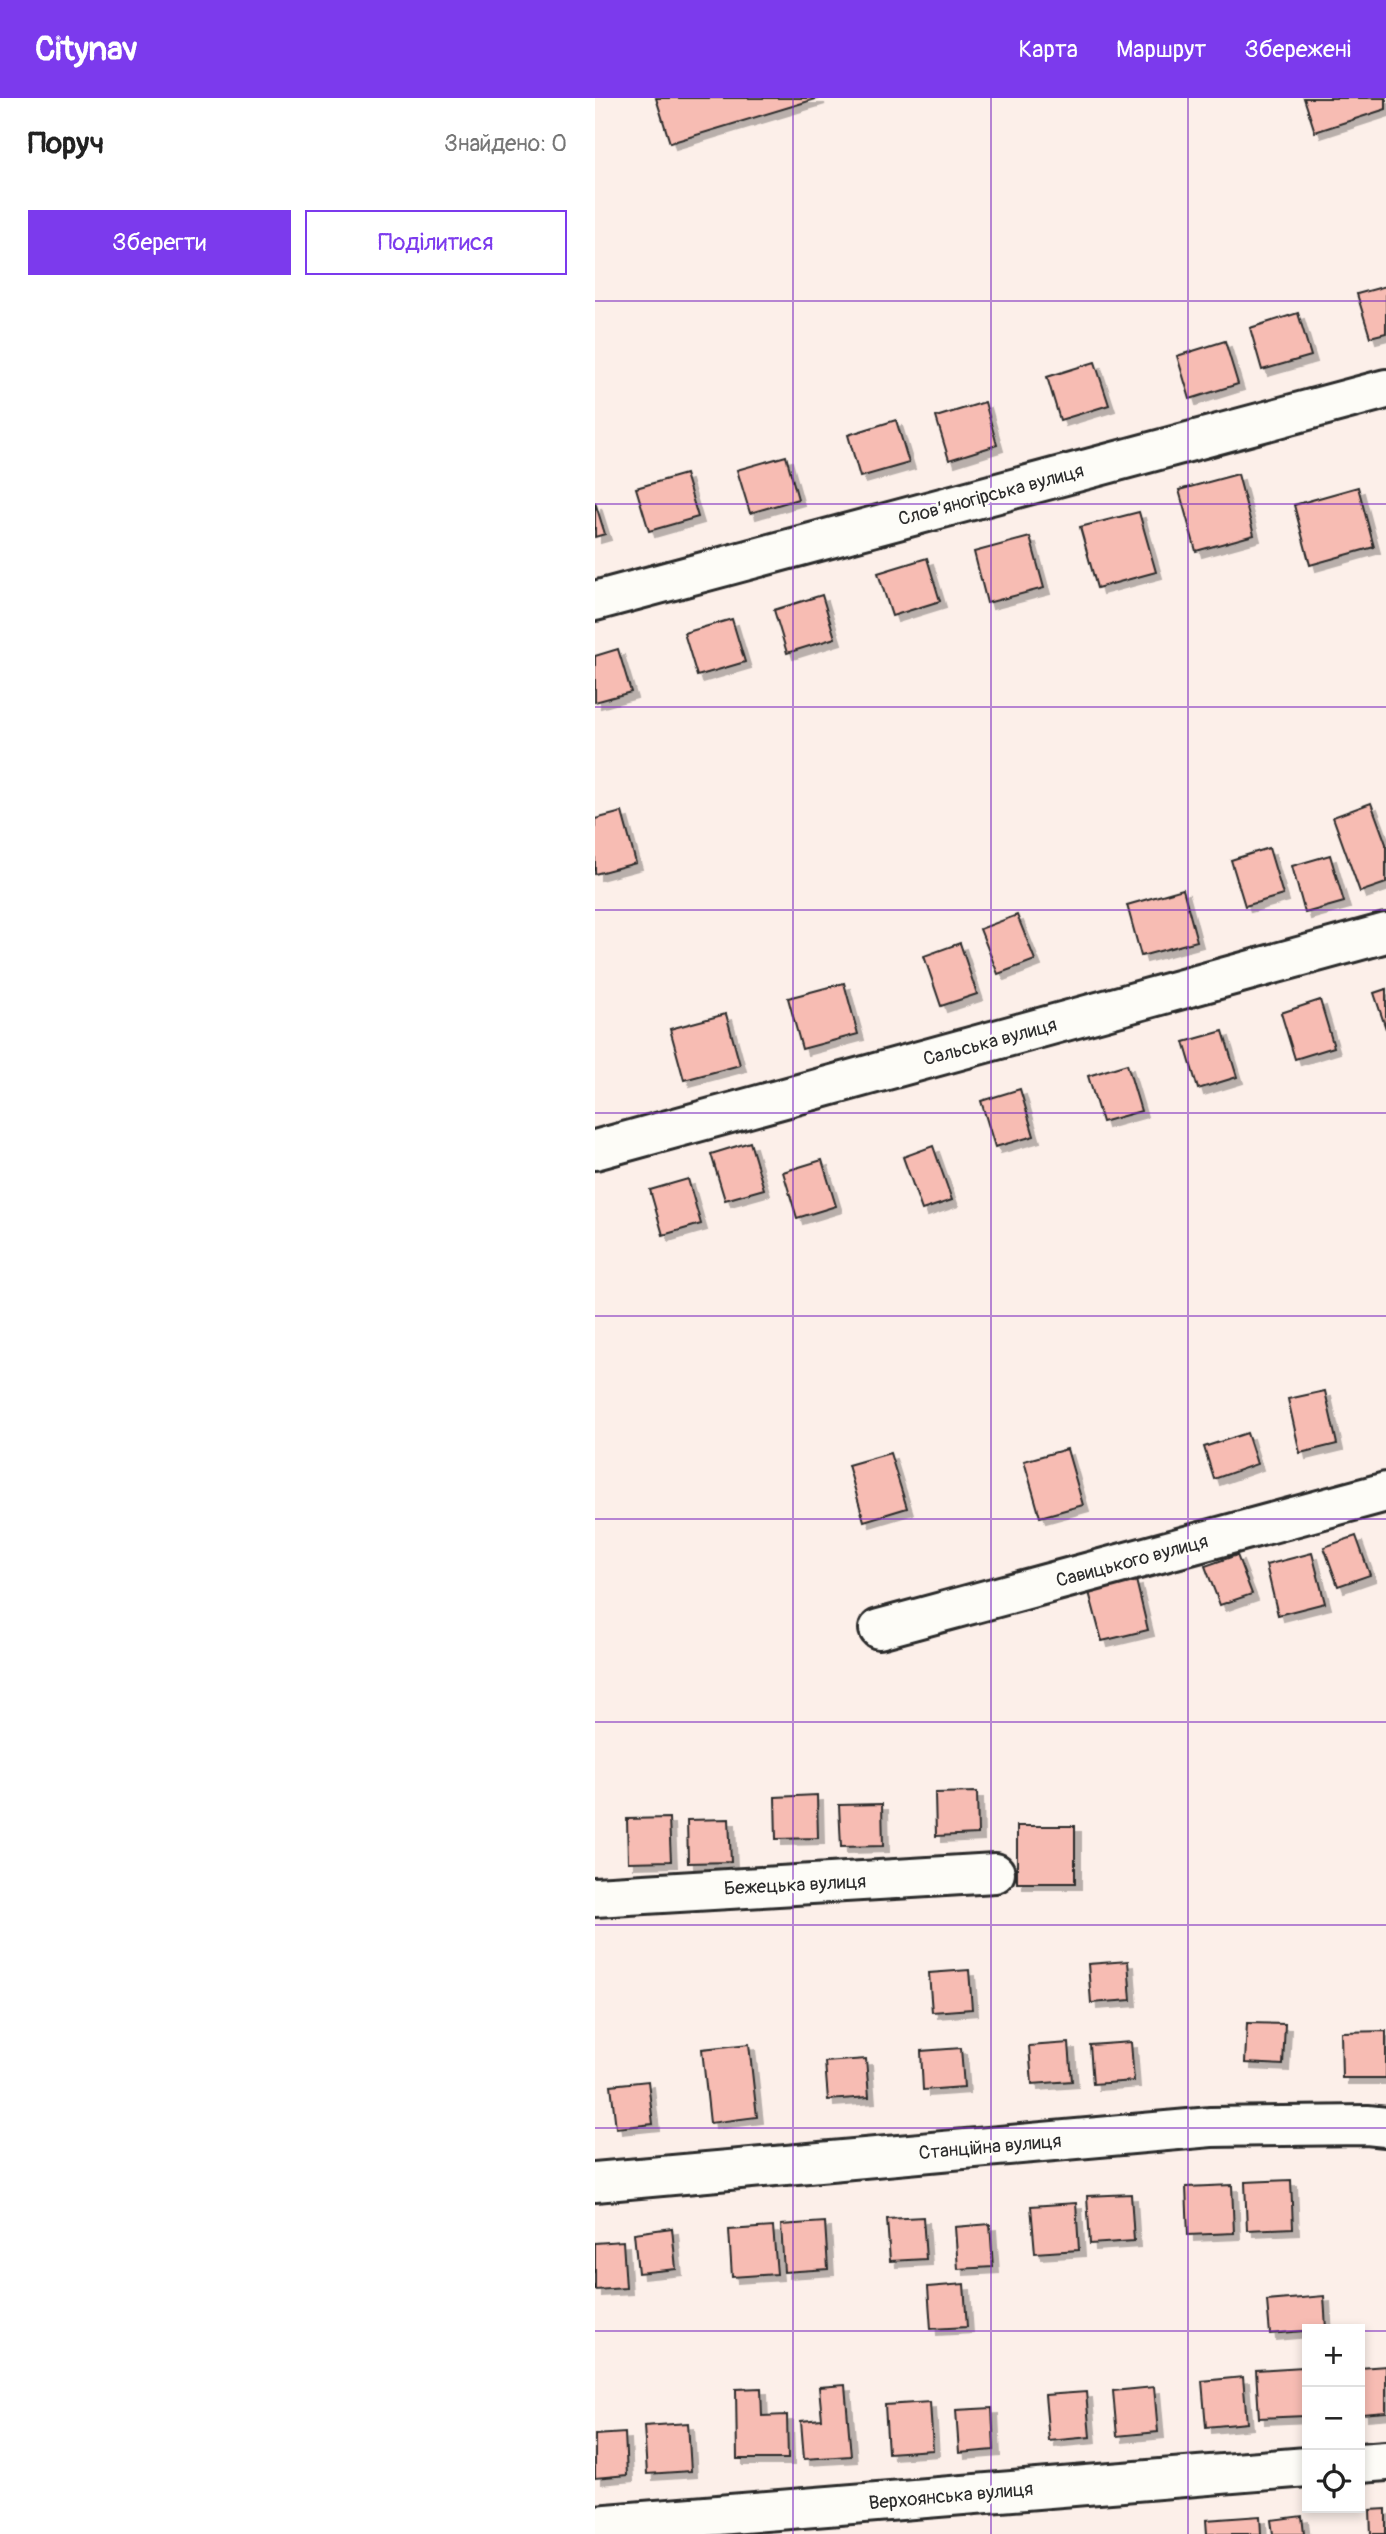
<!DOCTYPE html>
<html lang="uk">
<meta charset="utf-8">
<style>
body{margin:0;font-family:Pangolin,sans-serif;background:#f6f6f6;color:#222}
.controls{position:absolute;right:21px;bottom:21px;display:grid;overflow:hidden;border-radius:0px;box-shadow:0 4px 10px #0003}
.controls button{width:63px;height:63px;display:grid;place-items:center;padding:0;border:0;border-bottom:2px solid #e0e0e0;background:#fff;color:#222;font:35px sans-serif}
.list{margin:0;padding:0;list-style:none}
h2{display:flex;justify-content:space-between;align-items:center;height:91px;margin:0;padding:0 28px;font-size:30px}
h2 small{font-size:23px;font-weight:400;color:#767676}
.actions{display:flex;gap:14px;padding:21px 28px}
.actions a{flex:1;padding:16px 0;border:2px solid #7c3aed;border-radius:0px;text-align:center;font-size:24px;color:#7c3aed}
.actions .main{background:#7c3aed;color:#fff}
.icon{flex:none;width:38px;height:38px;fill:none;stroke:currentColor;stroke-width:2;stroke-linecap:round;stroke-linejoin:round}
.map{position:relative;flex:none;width:791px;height:2436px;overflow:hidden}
header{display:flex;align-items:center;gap:42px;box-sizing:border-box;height:98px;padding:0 35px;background:#7c3aed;color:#fff}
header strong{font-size:33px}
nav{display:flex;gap:38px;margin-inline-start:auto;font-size:24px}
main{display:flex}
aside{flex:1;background:#fff}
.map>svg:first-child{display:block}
.building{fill:#f7bcb3;stroke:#2b2b2b;stroke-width:2;filter:url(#shadow)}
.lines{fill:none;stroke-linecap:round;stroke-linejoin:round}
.minor-casing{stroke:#2b2b2b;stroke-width:44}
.minor{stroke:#fdfcf7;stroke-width:38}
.grid{fill:none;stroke:#7b2cbf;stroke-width:2;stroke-opacity:0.55}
.labels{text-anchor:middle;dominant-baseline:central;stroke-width:5;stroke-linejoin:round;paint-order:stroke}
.street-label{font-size:19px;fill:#2b2b2b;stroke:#fdfcf7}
</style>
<header>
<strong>Citynav</strong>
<nav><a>Карта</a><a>Маршрут</a><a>Збережені</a></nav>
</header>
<main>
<aside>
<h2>Поруч<small>Знайдено: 0</small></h2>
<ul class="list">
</ul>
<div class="actions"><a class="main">Зберегти</a><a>Поділитися</a></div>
</aside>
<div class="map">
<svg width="791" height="2436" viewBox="0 0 791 2436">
<defs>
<filter id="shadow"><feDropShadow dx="6" dy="6" stdDeviation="0" flood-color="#0004"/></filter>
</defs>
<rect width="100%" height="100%" fill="#fcefe9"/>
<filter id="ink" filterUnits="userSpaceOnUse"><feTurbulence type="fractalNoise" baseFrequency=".0143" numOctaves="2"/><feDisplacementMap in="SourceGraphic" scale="14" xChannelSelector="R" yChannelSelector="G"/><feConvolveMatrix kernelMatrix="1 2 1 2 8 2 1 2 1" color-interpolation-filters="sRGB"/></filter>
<g filter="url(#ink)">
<g class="building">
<polygon points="61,0 224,0 75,45"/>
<polygon points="709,0 791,0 791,11 720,34"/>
<polygon points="791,188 791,235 775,239 762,196"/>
<polygon points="703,215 716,258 667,272 655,230"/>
<polygon points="630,243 643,286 595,301 582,258"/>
<polygon points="500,264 514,307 465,322 452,279"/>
<polygon points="390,304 402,347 354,362 341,319"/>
<polygon points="301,322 314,365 265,379 253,337"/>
<polygon points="191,358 203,401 155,415 142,372"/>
<polygon points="90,376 103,419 54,433 41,390"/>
<polygon points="643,376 659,437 601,453 584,392"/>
<polygon points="763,389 779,449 715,467 699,407"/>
<polygon points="0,404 10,436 0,439"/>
<polygon points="544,414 561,474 502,490 485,429"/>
<polygon points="435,439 449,490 392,505 379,454"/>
<polygon points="332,460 345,503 297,518 283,475"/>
<polygon points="227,497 240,540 192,555 179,512"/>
<polygon points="137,521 150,564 102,578 89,535"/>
<polygon points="23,551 36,594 0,604 0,558"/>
<polygon points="776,705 791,746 791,785 765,794 738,719"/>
<polygon points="27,714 41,765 0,776 0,721"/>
<polygon points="674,750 688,797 650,808 636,762"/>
<polygon points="735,757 749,804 710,815 697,768"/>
<polygon points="588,791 602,843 546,858 532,807"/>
<polygon points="422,817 440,862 403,876 385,831"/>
<polygon points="365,845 382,896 346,908 329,858"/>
<polygon points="249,885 263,936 207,951 193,900"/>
<polygon points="791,891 791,931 779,895"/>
<polygon points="725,902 739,949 700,961 686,915"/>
<polygon points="131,916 145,967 89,982 75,931"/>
<polygon points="628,933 642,979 603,991 589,944"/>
<polygon points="532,966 546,1013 507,1024 493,978"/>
<polygon points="425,991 439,1038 400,1049 386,1003"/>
<polygon points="155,1044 169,1091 130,1102 116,1056"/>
<polygon points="338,1048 357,1102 327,1112 308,1059"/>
<polygon points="227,1062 241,1108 202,1120 188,1074"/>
<polygon points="93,1081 106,1126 68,1137 55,1092"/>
<polygon points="730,1293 742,1346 705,1355 693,1301"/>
<polygon points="652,1335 662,1366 619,1381 609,1349"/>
<polygon points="472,1351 488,1407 445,1419 429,1363"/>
<polygon points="295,1355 312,1410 269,1423 253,1367"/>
<polygon points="761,1438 775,1477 743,1488 729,1449"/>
<polygon points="717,1455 730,1505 683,1517 671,1467"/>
<polygon points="642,1457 657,1496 625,1507 610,1468"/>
<polygon points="541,1482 553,1532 507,1543 494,1494"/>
<polygon points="382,1694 383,1736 341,1738 340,1695"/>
<polygon points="222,1697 223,1740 181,1741 180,1699"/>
<polygon points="287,1706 288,1748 246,1749 244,1707"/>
<polygon points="74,1720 76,1763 33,1764 32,1721"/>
<polygon points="134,1721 136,1764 93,1765 92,1722"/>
<rect x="422" y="1728" width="58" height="57"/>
<polygon points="533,1863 536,1902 496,1905 493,1866"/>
<polygon points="374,1872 377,1911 337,1914 334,1875"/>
<polygon points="652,1925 690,1926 688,1967 650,1965"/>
<polygon points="791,1933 791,1980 747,1980 746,1934"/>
<polygon points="536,1944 539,1983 498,1986 495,1947"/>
<polygon points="474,1945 477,1983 437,1986 434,1948"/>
<polygon points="154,1946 162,2019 115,2025 107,1951"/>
<polygon points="366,1950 369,1989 328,1992 326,1953"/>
<polygon points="271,1961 274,1999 233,2002 230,1964"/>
<polygon points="53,1983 58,2026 21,2030 16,1987"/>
<polygon points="696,2082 698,2130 652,2132 650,2084"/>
<polygon points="637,2087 639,2135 593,2137 591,2089"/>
<polygon points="536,2096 539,2143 495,2146 492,2098"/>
<polygon points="481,2105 484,2152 440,2155 436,2108"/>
<polygon points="328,2119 331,2161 295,2163 292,2121"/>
<polygon points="230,2124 233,2171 189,2174 186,2127"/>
<polygon points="395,2126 398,2169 363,2171 360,2129"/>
<polygon points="178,2129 182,2176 137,2179 134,2132"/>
<polygon points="77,2130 81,2171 43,2175 39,2135"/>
<polygon points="28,2143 31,2190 0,2192 0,2145"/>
<polygon points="369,2186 372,2229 336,2231 333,2189"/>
<polygon points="729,2198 731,2231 675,2236 672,2203"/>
<polygon points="791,2268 791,2314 767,2316 765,2270"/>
<polygon points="708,2269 710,2318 664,2320 661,2272"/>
<polygon points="648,2279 652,2325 611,2329 607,2283"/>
<polygon points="250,2287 256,2358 209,2361 206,2323 227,2321 224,2289"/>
<polygon points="559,2289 563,2334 522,2338 518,2293"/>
<polygon points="166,2290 167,2318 192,2317 193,2361 142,2361 141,2291"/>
<polygon points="491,2294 495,2339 454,2343 450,2297"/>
<polygon points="335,2304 338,2352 293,2355 290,2307"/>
<polygon points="397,2310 399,2352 364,2355 361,2312"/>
<polygon points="93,2325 96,2373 52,2376 49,2328"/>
<polygon points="30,2335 32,2377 0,2380 0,2337"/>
<polygon points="791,2411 791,2436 776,2436 775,2412"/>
<polygon points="665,2418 666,2436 612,2436 611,2422"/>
<polygon points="707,2418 709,2436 678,2436 676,2422"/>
</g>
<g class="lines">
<g class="minor-casing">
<g id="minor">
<polyline points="0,503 791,291"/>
<polyline points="0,1052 791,835"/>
<polyline points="284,1531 791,1394"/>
<polyline points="0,1799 400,1775"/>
<polyline points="0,2084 616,2029 772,2027 791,2029"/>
<polyline points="765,2365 791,2363"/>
<polyline points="0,2427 712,2369"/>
</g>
</g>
<use href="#minor" class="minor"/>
</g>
</g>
<path class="grid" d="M198,0V2436M396,0V2436M593,0V2436M0,203H791M0,406H791M0,609H791M0,812H791M0,1015H791M0,1218H791M0,1421H791M0,1624H791M0,1827H791M0,2030H791M0,2233H712M765,2233H791"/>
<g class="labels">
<g class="street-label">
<text transform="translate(396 397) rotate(-15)">Слов’яногірська вулиця</text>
<text transform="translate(395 944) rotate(-15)">Сальська вулиця</text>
<text transform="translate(537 1463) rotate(-15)">Савицького вулиця</text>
<text transform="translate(200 1787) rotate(-3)">Бежецька вулиця</text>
<text transform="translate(395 2049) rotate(-5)">Станційна вулиця</text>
<text transform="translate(356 2398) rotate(-5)">Верхоянська вулиця</text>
</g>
</g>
</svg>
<div class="controls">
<button>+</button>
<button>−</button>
<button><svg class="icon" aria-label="locate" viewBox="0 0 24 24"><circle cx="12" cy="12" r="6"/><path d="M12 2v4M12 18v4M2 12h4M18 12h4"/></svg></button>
</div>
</div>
</main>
